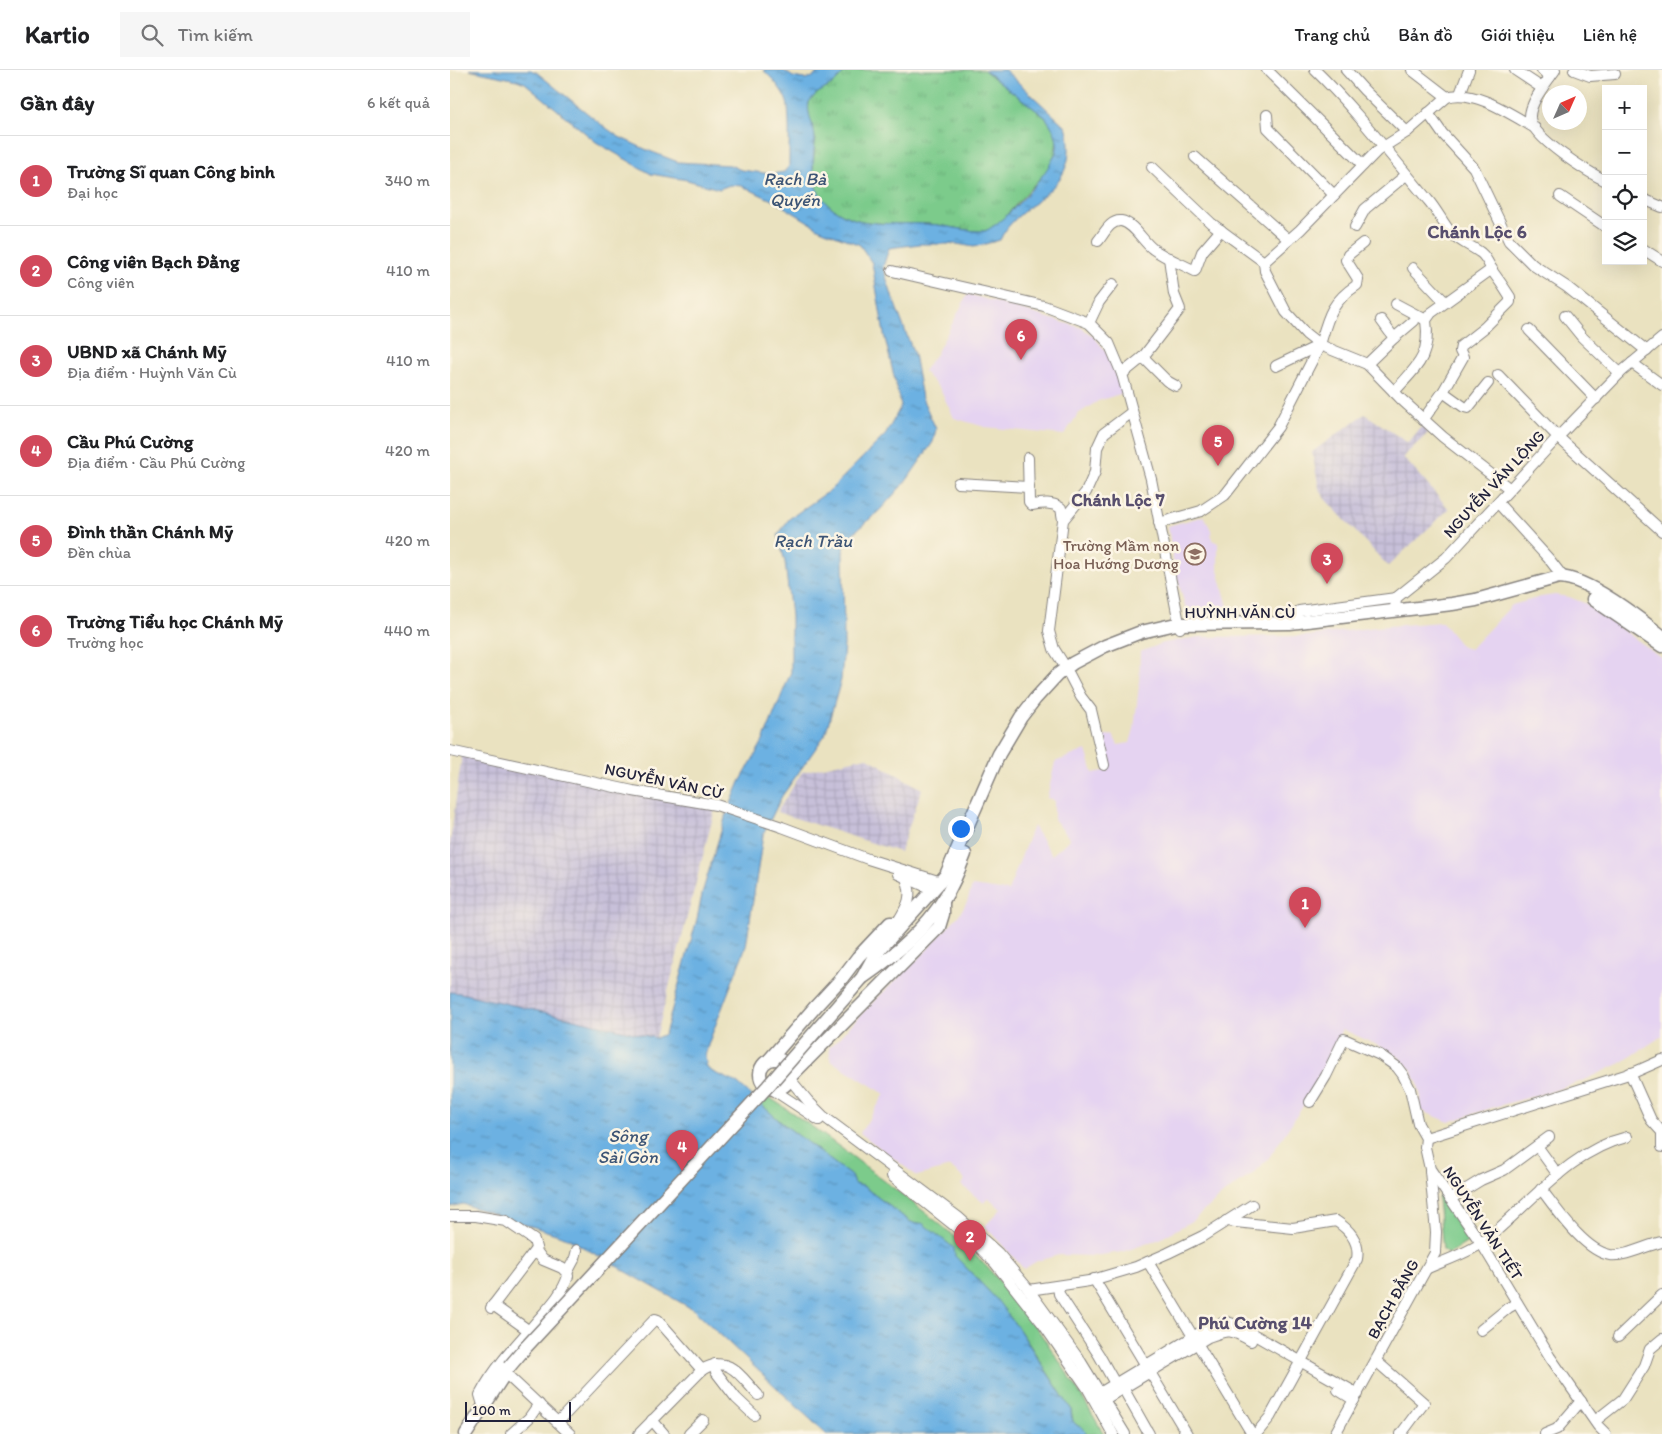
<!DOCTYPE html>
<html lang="vi">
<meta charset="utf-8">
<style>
body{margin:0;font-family:Itim,sans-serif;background:#f6f6f6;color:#202124}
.controls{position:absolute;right:15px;top:15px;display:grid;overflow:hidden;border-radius:0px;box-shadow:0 5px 20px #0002}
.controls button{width:45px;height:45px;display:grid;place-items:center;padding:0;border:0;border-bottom:1px solid #e0e0e0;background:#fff;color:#202124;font:25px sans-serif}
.compass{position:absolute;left:1092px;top:15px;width:45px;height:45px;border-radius:50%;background:#fff;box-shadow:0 5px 20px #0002;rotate:45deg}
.scale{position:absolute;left:15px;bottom:12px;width:106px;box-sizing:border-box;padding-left:5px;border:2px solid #22223b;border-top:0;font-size:14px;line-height:18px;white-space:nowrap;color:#22223b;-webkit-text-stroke:4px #fcf5e5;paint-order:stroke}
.you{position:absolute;left:510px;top:758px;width:18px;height:18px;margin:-12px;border:4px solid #fff;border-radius:50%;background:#1a73e8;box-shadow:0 0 0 8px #1a73e833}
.badge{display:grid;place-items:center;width:32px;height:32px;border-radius:50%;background:#d1495b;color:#fff;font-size:16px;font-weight:700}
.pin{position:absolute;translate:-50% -41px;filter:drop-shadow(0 1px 2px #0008)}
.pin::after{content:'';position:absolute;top:26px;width:18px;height:15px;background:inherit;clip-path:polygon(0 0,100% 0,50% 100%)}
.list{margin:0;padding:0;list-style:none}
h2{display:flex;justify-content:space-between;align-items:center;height:65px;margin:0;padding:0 20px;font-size:21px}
h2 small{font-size:16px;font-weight:400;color:#757577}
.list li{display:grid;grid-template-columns:32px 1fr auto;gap:15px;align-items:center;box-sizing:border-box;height:90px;padding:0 20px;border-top:1px solid #e0e0e0}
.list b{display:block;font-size:19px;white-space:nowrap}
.list p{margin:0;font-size:16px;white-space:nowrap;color:#757577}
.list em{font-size:16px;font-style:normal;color:#757577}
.icon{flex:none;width:28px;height:28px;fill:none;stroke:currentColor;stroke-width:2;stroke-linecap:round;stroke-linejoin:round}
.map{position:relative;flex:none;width:1212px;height:1364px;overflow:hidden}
header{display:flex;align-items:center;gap:30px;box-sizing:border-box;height:70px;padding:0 25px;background:#fff;border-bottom:1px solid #e0e0e0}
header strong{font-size:24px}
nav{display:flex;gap:28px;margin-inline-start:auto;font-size:18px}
.search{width:350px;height:45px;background:#f6f6f6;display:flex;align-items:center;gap:12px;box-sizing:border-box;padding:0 18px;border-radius:0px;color:#757577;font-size:19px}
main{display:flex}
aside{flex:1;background:#fff}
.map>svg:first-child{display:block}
.built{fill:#e5d3f1}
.industrial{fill:url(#industrial-grid)}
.grass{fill:url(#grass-tufts);stroke:#4e7663}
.green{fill:#7bcb8b;stroke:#4e7663}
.water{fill:url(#water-ripples);stroke:#476a8e}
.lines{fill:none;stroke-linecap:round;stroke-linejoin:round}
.minor-casing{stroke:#86827e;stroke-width:12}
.major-casing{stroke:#86827e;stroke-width:15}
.minor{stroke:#fff;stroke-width:10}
.major{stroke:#fff;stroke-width:12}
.major-bridge-casing{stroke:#86827e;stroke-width:15;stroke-linecap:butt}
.major-bridge{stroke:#fff;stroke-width:12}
.labels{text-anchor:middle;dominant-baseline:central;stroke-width:5;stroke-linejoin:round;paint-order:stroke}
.street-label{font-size:16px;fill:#22223b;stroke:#fcf5e5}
.education-label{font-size:16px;fill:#785e54;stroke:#fcf5e5;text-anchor:end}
.water-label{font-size:18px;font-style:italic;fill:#3c5475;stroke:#fcf5e5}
.neighbourhood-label{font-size:18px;font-weight:bold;fill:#584f6e;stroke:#fcf5e5}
.quarter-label{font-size:19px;font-weight:bold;fill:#584f6e;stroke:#fcf5e5}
</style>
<header>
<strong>Kartio</strong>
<div class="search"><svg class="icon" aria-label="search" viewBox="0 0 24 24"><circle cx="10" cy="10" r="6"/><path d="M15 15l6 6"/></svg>Tìm kiếm</div>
<nav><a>Trang chủ</a><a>Bản đồ</a><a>Giới thiệu</a><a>Liên hệ</a></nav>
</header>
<main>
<aside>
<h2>Gần đây<small>6 kết quả</small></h2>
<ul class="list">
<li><span class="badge">1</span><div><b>Trường Sĩ quan Công binh</b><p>Đại học</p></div><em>340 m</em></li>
<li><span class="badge">2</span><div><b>Công viên Bạch Đằng</b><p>Công viên</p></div><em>410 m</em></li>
<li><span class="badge">3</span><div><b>UBND xã Chánh Mỹ</b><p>Địa điểm · Huỳnh Văn Cù</p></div><em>410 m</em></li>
<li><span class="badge">4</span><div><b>Cầu Phú Cường</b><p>Địa điểm · Cầu Phú Cường</p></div><em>420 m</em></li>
<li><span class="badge">5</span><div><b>Đình thần Chánh Mỹ</b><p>Đền chùa</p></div><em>420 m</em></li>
<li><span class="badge">6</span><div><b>Trường Tiểu học Chánh Mỹ</b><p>Trường học</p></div><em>440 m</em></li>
</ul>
</aside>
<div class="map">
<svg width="1212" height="1364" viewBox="0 0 1212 1364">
<defs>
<pattern id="industrial-grid" width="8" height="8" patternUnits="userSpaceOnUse" patternTransform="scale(1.25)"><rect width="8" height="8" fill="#c7c0d9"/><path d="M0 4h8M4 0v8" fill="none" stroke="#aba5bb"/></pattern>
<pattern id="grass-tufts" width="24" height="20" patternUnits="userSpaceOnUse" patternTransform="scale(1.25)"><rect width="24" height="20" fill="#7bcb8b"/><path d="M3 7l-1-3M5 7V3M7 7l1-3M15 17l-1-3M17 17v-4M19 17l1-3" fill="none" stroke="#6aae79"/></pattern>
<pattern id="water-ripples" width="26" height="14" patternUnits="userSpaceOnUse" patternTransform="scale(1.25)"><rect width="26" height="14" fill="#6cb1e2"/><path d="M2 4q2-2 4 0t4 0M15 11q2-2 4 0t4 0" fill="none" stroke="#5890b8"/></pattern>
</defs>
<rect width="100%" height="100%" fill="#fcf5e5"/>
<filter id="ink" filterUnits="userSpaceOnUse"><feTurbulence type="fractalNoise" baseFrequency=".02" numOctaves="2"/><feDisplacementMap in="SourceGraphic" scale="10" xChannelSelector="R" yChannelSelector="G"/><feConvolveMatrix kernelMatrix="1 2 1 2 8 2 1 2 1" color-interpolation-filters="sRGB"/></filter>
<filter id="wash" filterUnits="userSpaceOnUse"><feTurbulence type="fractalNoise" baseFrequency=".0096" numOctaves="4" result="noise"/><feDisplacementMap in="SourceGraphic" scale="20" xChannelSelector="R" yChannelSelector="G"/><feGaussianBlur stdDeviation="1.12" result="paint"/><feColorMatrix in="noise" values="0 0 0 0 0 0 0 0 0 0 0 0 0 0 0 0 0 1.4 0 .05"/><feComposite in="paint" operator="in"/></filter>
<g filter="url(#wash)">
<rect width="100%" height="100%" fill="#eae2c0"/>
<g class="built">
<polygon points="518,224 632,258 644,267 655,280 663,295 673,323 648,331 628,344 614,365 535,357 504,348 490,319 473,301 486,284"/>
<polygon points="754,446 761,460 762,470 768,473 768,500 780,544 737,543 724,496 718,456"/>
<polygon points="1105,525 1119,527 1139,535 1212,588 1212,966 1171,993 1137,1009 1103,1021 1044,1037 999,1052 970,1040 971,1027 968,1014 961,1000 950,988 936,979 892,959 883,985 861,1024 818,1089 804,1103 775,1123 743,1150 710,1169 672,1182 644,1186 609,1185 587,1191 574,1199 535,1156 551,1139 538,1127 534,1133 511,1115 515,1109 500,1097 467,1106 410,1063 435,1024 381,991 379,978 421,934 473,884 508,846 517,832 522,816 558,821 583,756 602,785 620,769 604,749 604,730 597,728 605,692 636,680 643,703 659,700 653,667 663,665 668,675 680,673 684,659 689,616 690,582 714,573 749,567 859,566 926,557 992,552 1012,577 1020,579 1062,535 1091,527"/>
</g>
<g class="industrial">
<polygon points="915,344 958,373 972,356 978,363 953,387 999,439 938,496 876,430 869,418 862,382"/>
<polygon points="12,684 266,735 206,968 0,924 0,773"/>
<polygon points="416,687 472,719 450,782 327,742 352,702"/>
</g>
<path class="grass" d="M397,0H534L595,47L605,61L607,70L605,85L599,98L553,149L542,158L535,161C516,162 497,155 478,154C444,152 404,160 377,133C372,127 367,122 365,114C361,99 365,84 365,69C364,56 356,45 359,32L366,24L383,14Z"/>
<g class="green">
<path d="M317,1026C359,1053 398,1083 437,1113C471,1139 506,1165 536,1196C583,1246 620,1306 654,1364H637L633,1358L628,1356L623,1352L621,1339C597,1303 575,1264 547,1231C523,1202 495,1178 466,1154L459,1151L413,1116L404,1114L401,1106L332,1053L311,1035Z"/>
<polygon points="990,1125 1019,1168 1019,1171 999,1184 996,1183 993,1180 988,1129"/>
</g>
<path class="water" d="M19,0H80L86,2L152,55L169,67L197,80L228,92L280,95L291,100L321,104L334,102L339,96C339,82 340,44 337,32C333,20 322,8 313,0H333L343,7L355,9L363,7L371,0H397L383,14L366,24L359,32C356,44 365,56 365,69C364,84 361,99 365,114C367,122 372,127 377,133C404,160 443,152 478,154C497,155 516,162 535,161C553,154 604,99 607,78C608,66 602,56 595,47L534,0H555L616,57C619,65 619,72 619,80C619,124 565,135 550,170L524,177L507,174H470L439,178L433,197L442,226L464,284L472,328L486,359L483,372L457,410L429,441L401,465L396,473L393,482L394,575L391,610L375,665L332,726L313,765L296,876L259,972L255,986L257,998C267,1006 278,1007 288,1014L332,1053L401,1106L404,1114L413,1116L459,1151L466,1154L472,1153L504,1178L505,1186L547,1230L568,1258L621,1339C621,1349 623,1355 633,1358L637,1364H376L244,1240L115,1167L13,1134L0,1137V922L10,923L206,968L215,964L247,849L253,820L276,745L290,712L313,671L341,602V546L335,492L328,465L339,449L379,421L436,364L451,336L434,264L422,193L410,175L370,159L326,132L292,116L280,115L269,119L237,110L201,104L146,72L75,13L67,10Z"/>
</g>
<g filter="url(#ink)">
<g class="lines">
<g class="minor-casing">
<g id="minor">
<polyline points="817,0 913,95"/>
<path d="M865,0C906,40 941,86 978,130C987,140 993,154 1002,164C1011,172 1021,176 1031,183C1037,188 1039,195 1043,202C1049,210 1055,219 1060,227V232L1034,258L1011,276L1010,281L1013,287L993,322L973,350"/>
<polyline points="896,0 914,20 957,62"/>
<polyline points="962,0 997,27"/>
<polyline points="1065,0 1092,18"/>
<polyline points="1092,0 1100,7"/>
<path d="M1105,0C1097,12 1079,33 1080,48C1082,68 1138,102 1156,111"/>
<polyline points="1124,0 1140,6 1165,4"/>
<polyline points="1010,24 1019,0"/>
<polyline points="978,43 992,63 1024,98 1059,171 1083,195 1117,217 1197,281"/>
<polyline points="817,45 818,58 884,125"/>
<polyline points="745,87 839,170"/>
<polyline points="702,97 761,153 814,192"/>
<polyline points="1110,126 1156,157"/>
<polyline points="1193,129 1212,137"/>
<polyline points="905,157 915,139 956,105"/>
<path d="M648,171C654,164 660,150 671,151C684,153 693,172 703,179C715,188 732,194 745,201L752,182L771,160"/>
<polyline points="1193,179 1212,191"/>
<polyline points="963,198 995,232"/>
<polyline points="442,201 594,236 639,253 659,273 672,304 701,409 730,558"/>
<polyline points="946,234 976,250"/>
<polyline points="1115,246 1132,267 1170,303"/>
<polyline points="639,253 649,232 663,214"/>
<polyline points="1079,260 1146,329"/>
<polyline points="944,268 964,251"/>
<polyline points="1212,268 1170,303 1108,367 1212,461"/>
<polyline points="693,287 717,311 726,316"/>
<polyline points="1182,293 1212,315"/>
<polyline points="917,294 944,268 931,250"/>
<path d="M826,296L870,275C878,247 881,232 907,215L908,209L896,190L898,185L913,173"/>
<polyline points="672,304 693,287 730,239 724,224 719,188"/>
<path d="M944,322C967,296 981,287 976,250L981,243L1042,199"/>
<polyline points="993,322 1014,337 1018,338 1038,313"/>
<path d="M578,388L579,432L582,435C593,433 602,432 611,438L613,450"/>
<polyline points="508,413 579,417"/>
<path d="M1060,419L993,367L952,330L917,294L870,275L856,264L836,242L815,201L814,192L850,160L927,81L957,62L997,27C1023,18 1062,45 1085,58"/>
<polyline points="1048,433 1099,489 1113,507"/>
<polyline points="709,453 751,441 775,425 828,357 870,275"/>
<polyline points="945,541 946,528 996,488 1108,367 1048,305"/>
<polyline points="840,553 849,541 946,528"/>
<polyline points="616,598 604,579 599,561 613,450 636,422 645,402 647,378 654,363 682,342"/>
<polyline points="619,604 631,627 641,640 654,695"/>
<polyline points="0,681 183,721 266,735 332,757 418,789 491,812"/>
<polyline points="448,804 477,817 482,822"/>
<path d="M447,853C457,837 464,827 456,808"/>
<polyline points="1180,1003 1201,1050 1211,1061"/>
<polyline points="339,1008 358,1031 373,1046 508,1147 548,1183 575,1215 631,1292 675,1364"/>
<polyline points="322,1019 369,1050"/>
<polyline points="860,1032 876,1006 894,969 930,985 947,997 953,1005 960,1019 968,1054 976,1068 975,1077 980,1099 1033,1176 1100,1287 1148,1356 1156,1364"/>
<polyline points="1212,1061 1212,1077"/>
<polyline points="976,1068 1185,1002 1212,990"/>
<polyline points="1087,1076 1108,1105"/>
<polyline points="442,1106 520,1168 545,1193 593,1254 638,1319 663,1364"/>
<path d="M1091,1119C1106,1138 1134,1181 1160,1185C1177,1187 1196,1175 1212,1172"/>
<polyline points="1000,1129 1031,1110 1054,1100 1099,1067"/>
<path d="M0,1146H26L56,1151L84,1170L87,1182L93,1190L112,1198L117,1203L118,1206C112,1226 95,1241 82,1257C63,1278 43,1300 30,1325L33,1335"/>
<path d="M776,1151L843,1158L886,1151C900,1160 910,1172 907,1189L820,1347L806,1364"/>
<polyline points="698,1192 802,1364"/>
<path d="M978,1198C994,1191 1020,1182 1033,1172C1079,1136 1118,1081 1177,1067"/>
<polyline points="117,1203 125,1188 127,1180"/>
<polyline points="644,1209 737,1364"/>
<polyline points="608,1216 609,1224 649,1285 667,1317 669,1319 673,1318 699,1364"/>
<polyline points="579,1220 639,1211 686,1197 718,1183 753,1166 802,1135"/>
<polyline points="43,1235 78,1260"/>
<polyline points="41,1238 86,1179"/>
<polyline points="1031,1260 1058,1238 1067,1233"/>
<polyline points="1168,1267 1212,1225"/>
<polyline points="926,1291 974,1333 951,1364"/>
<polyline points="265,1294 266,1302 286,1328 304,1345"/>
<polyline points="55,1303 120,1364"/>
<polyline points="888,1320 904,1330"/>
<polyline points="645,1326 761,1256 777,1252 787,1255 908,1324"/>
<path d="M650,1332L758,1267C779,1259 781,1259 801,1271"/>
<polyline points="202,1350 214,1364"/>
<polyline points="1145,1351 1173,1329 1194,1296 1200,1279 1212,1269"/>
<polyline points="108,1352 205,1249 208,1250 252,1300"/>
<polyline points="61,1364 79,1348 89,1334"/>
<path d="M189,1364L252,1300C279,1283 291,1307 308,1325"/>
<polyline points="239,1364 253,1350"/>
<polyline points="885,1364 985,1183 986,1162 980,1101"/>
<polyline points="1095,1364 1107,1359 1131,1331"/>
</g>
</g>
<g class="major-casing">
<g id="major">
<polyline points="1143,529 1212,576"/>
<path d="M412,908L424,886L496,805L549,684L571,647L585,629L607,605L623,593L655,576L691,562L726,554L840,553L1002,534L1026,530L1109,507C1138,508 1189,548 1212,566"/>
<path d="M412,908C441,888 475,860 494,829C503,815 509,800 515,784"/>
<polyline points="320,989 366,936 392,908 408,887 440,853 447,853"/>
<circle cx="325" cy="1004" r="15"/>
<polyline points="339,1008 489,857 493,844 493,831"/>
<polyline points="16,1364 59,1297"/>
</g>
</g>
<use href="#minor" class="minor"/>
<use href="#major" class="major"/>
<g class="major-bridge-casing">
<polyline id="major-bridge" points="59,1297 76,1277 318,1016 412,908"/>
</g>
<use href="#major-bridge" class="major-bridge"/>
</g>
</g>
<defs>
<g id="school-ring" transform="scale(1.125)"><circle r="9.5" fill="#fcf5e5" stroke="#8d6e63" stroke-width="1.5"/><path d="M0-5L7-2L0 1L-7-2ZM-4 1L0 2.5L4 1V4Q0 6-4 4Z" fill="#8d6e63"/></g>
</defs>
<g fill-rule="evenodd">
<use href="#school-ring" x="745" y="484"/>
</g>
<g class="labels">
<g class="street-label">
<text transform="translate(1044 414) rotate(-47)">NGUYỄN VĂN LỘNG</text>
<text x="790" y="542">HUỲNH VĂN CÙ</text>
<text transform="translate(214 711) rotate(12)">NGUYỄN VĂN CỪ</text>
<text transform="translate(1033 1153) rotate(57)">NGUYỄN VĂN TIẾT</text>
<text transform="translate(943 1229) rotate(-61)">BẠCH ĐẰNG</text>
</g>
<g class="education-label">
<text x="729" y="475">Trường Mầm non<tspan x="729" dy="18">Hoa Hướng Dương</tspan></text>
</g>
<g class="water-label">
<text x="345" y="109">Rạch Bà<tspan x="345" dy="21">Quyến</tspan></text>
<text x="363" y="471">Rạch Trầu</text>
<text x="178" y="1066">Sông<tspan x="178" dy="21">Sài Gòn</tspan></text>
</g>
<g class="neighbourhood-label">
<text x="668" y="430">Chánh Lộc 7</text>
</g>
<g class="quarter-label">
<text x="1027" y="161">Chánh Lộc 6</text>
<text x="805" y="1252">Phú Cường 14</text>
</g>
</g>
</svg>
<div class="controls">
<button>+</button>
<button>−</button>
<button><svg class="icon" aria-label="locate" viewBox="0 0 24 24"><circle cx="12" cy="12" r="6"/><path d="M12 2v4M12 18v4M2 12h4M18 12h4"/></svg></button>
<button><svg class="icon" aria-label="layers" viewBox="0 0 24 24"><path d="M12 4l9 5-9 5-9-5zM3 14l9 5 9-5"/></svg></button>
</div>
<svg class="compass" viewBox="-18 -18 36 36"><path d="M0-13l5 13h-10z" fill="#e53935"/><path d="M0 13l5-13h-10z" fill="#757577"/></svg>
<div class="scale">100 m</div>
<div class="you"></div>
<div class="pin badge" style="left:855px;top:858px">1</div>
<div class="pin badge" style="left:520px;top:1191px">2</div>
<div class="pin badge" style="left:877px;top:514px">3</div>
<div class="pin badge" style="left:232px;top:1101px">4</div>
<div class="pin badge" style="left:768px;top:396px">5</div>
<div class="pin badge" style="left:571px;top:290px">6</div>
</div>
</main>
